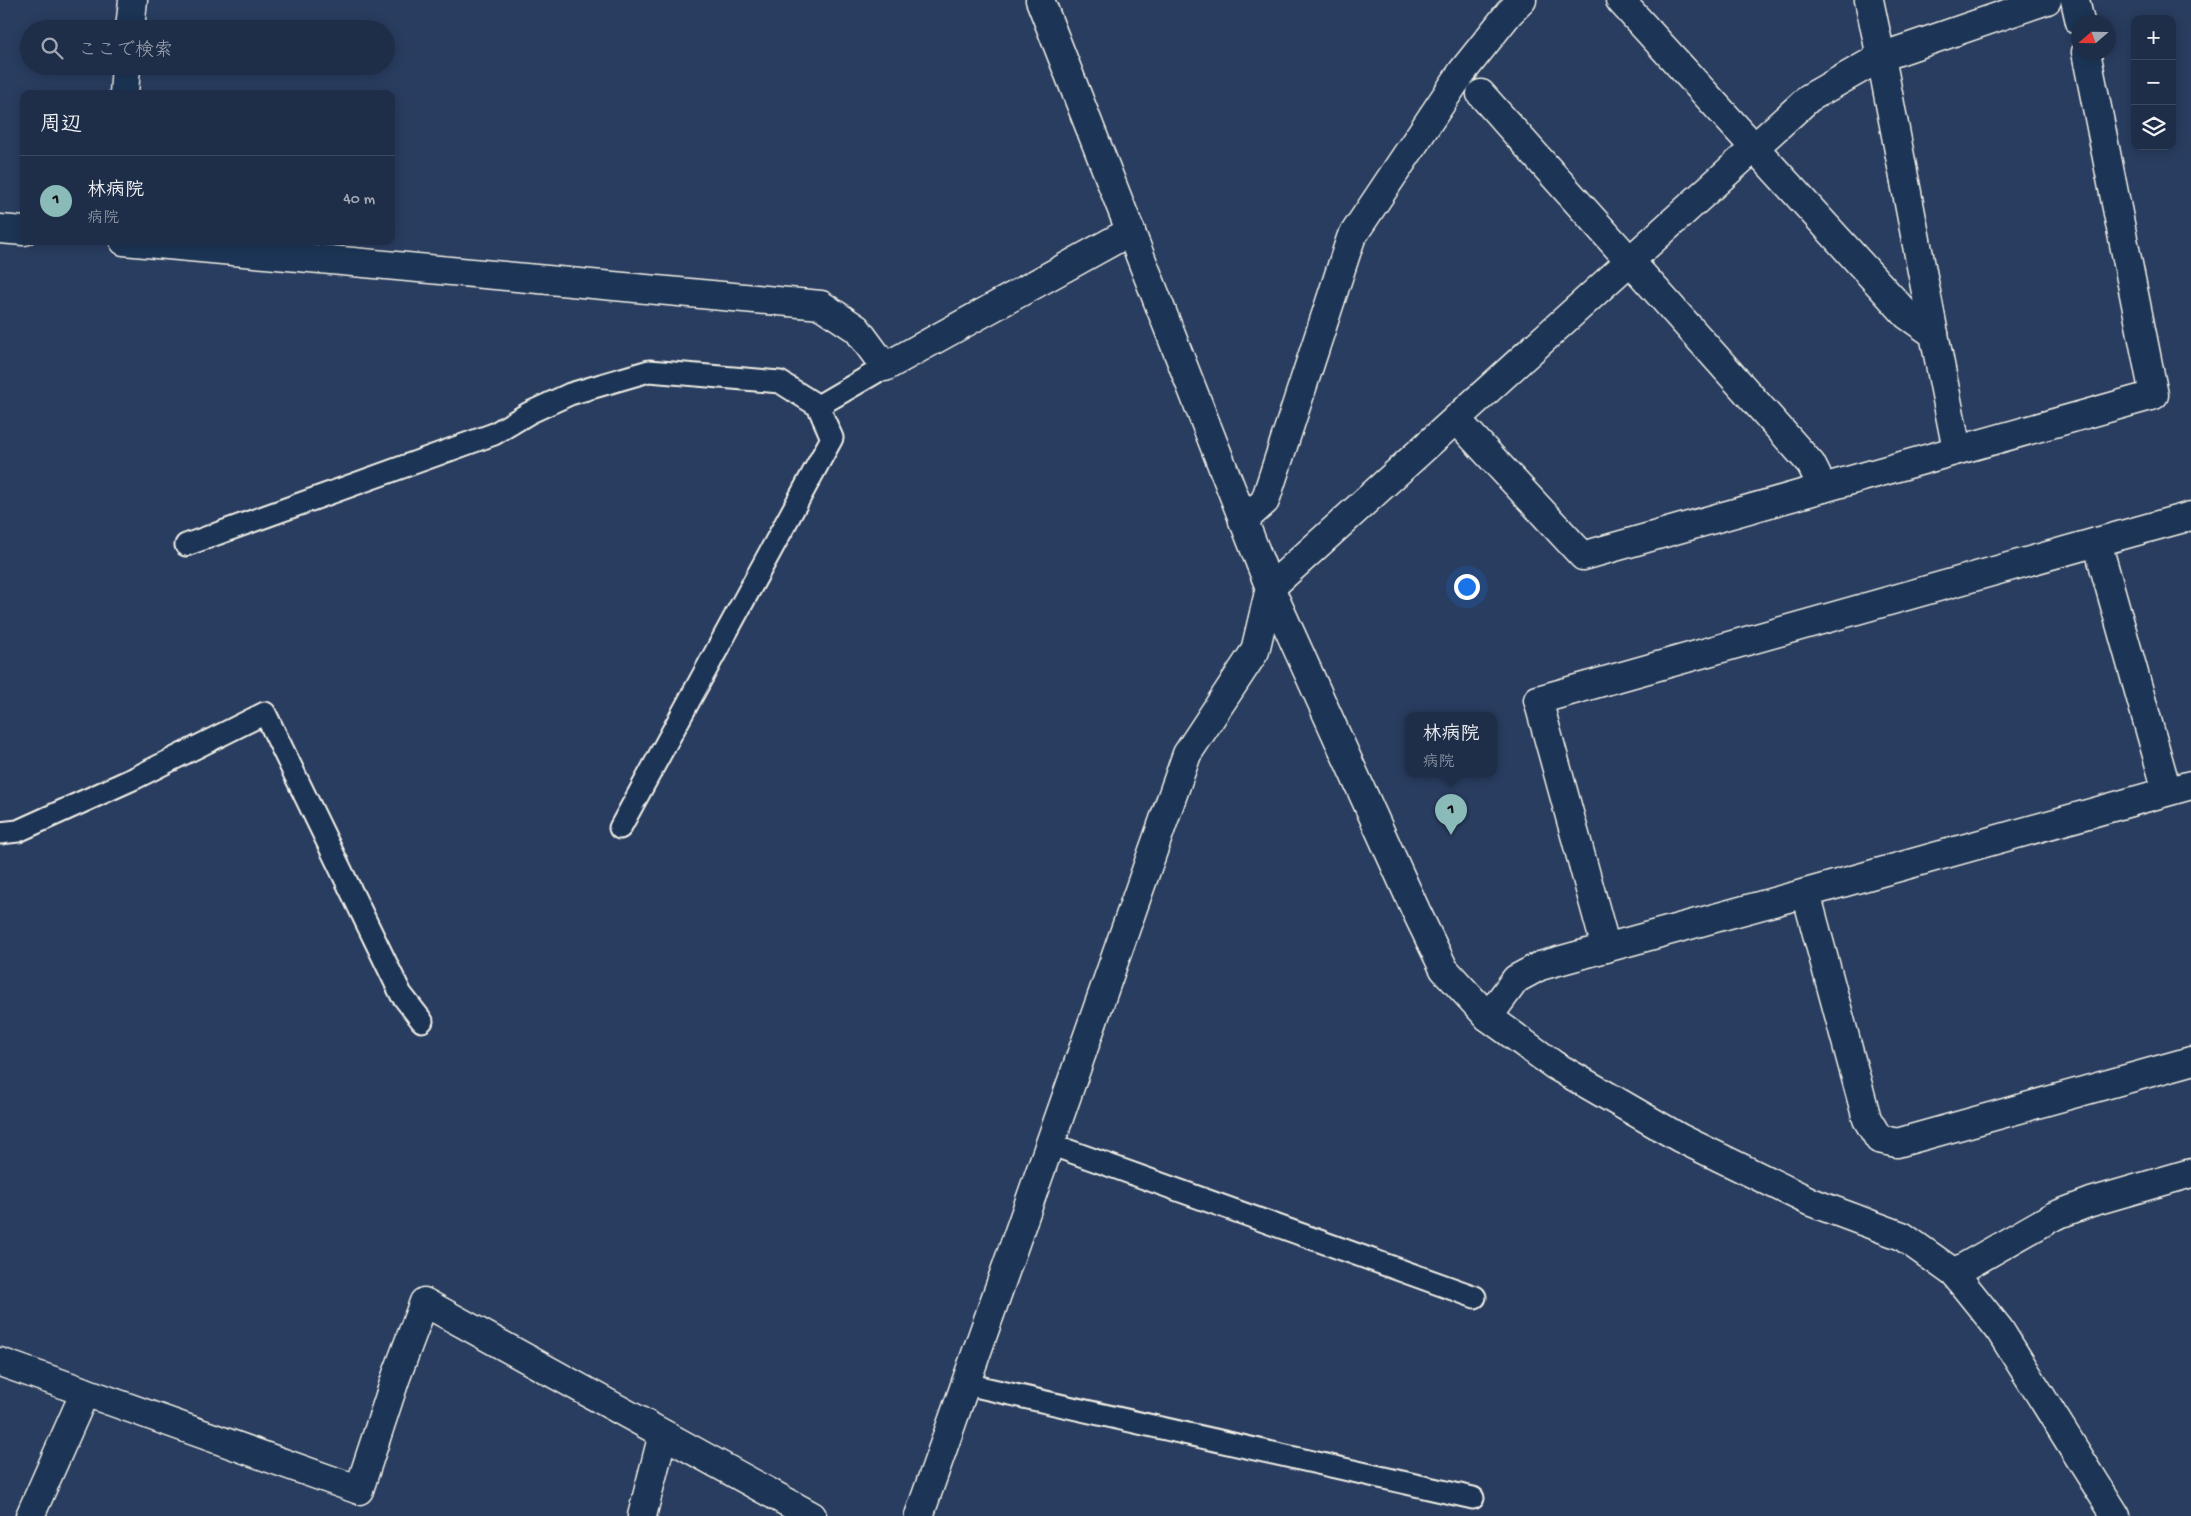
<!DOCTYPE html>
<html lang="ja">
<meta charset="utf-8">
<style>
body{margin:0;font-family:"Gochi Hand","Klee One",sans-serif;background:#27364f;color:#f1f3f6}
.controls{position:absolute;right:15px;top:15px;display:grid;overflow:hidden;border-radius:10px;box-shadow:0 2px 12px #0003}
.controls button{width:45px;height:45px;display:grid;place-items:center;padding:0;border:0;border-bottom:1px solid #3c4a60;background:#1f2e48;color:#f1f3f6;font:25px sans-serif}
.compass{position:absolute;left:2071px;top:15px;width:45px;height:45px;border-radius:50%;background:#1f2e48;box-shadow:0 2px 12px #0003;rotate:250deg}
.you{position:absolute;left:1466px;top:586px;width:18px;height:18px;margin:-12px;border:4px solid #fff;border-radius:50%;background:#1a73e8;box-shadow:0 0 0 8px #1a73e833}
.badge{display:grid;place-items:center;width:32px;height:32px;border-radius:50%;background:#8bbbb9;color:#111;font-size:16px;font-weight:700}
.pin{position:absolute;translate:-50% -41px;filter:drop-shadow(0 1px 2px #0008)}
.pin::after{content:'';position:absolute;top:26px;width:18px;height:15px;background:inherit;clip-path:polygon(0 0,100% 0,50% 100%)}
.popup{position:absolute;left:1405px;top:712px;width:92px;height:65px;box-sizing:border-box;display:grid;place-content:center;border-radius:10px;background:#1f2e48;filter:drop-shadow(0 1px 4px #0005);font-size:16px;white-space:nowrap;color:#a1a8b4}
.popup b{font-size:19px;color:#f1f3f6}
.popup::after{content:'';position:absolute;left:50%;top:100%;margin-left:-10px;border:10px solid transparent;border-top-color:#1f2e48}
.list{margin:0;padding:0;list-style:none}
h2{display:flex;justify-content:space-between;align-items:center;height:65px;margin:0;padding:0 20px;font-size:21px}
h2 small{font-size:16px;font-weight:400;color:#a1a8b4}
.list li{display:grid;grid-template-columns:32px 1fr auto;gap:15px;align-items:center;box-sizing:border-box;height:90px;padding:0 20px;border-top:1px solid #3c4a60}
.list b{display:block;font-size:19px;white-space:nowrap}
.list p{margin:0;font-size:16px;white-space:nowrap;color:#a1a8b4}
.list em{font-size:16px;font-style:normal;color:#a1a8b4}
.icon{flex:none;width:28px;height:28px;fill:none;stroke:currentColor;stroke-width:2;stroke-linecap:round;stroke-linejoin:round}
.map{position:relative;flex:none;width:2191px;height:1516px;overflow:hidden}
.search{position:absolute;background:#1f2e48;box-shadow:0 2px 12px #0003;left:20px;top:20px;width:375px;height:55px;display:flex;align-items:center;gap:12px;box-sizing:border-box;padding:0 18px;border-radius:28px;color:#a1a8b4;font-size:19px}
.panel{position:absolute;background:#1f2e48;box-shadow:0 2px 12px #0003;left:20px;top:90px;width:375px;height:155px;border-radius:10px}
.map>svg:first-child{display:block}
.lines{fill:none;stroke-linecap:round;stroke-linejoin:round}
.service-casing{stroke:#f4f1e8;stroke-width:25}
.minor-casing{stroke:#f4f1e8;stroke-width:31}
.service{stroke:#1d3557;stroke-width:21}
.minor{stroke:#1d3557;stroke-width:28}
</style>
<div class="map">
<svg width="2191" height="1516" viewBox="0 0 2191 1516">
<rect width="100%" height="100%" fill="#293d60"/>
<filter id="ink" filterUnits="userSpaceOnUse"><feTurbulence type="fractalNoise" baseFrequency=".02" numOctaves="2"/><feDisplacementMap in="SourceGraphic" scale="10" xChannelSelector="R" yChannelSelector="G"/><feConvolveMatrix kernelMatrix="1 2 1 2 8 2 1 2 1" color-interpolation-filters="sRGB"/></filter>
<g filter="url(#ink)">
<g class="lines">
<g class="service-casing">
<g id="service">
<polyline points="818,406 885,367"/>
<polyline points="186,545 494,434 529,413 570,394 649,371 780,382 818,406 832,438 620,828"/>
<polyline points="0,833 18,831 135,778 265,713 401,994 422,1021"/>
<polyline points="1050,1144 1475,1297"/>
<polyline points="966,1384 1473,1498"/>
</g>
</g>
<g class="minor-casing">
<g id="minor">
<polyline points="1040,0 1270,588 1416,911 1444,969 1488,1017 1554,1065 1680,1138 1811,1202 1902,1236 1954,1273 1999,1329 2116,1516"/>
<polyline points="1620,0 1907,315 1934,334 1957,450"/>
<polyline points="1869,0 1881,57 2047,0"/>
<polyline points="2075,0 2080,22"/>
<polyline points="130,29 133,0"/>
<polyline points="124,94 126,66"/>
<polyline points="0,229 24,231"/>
<polyline points="124,241 821,305 857,329 885,367 1131,231"/>
<polyline points="1456,419 1583,556 1823,488 1811,464 1481,94"/>
<polyline points="1823,488 2154,395 2086,52"/>
<polyline points="1243,521 1265,501 1351,238 1462,72 1509,13 1522,0"/>
<polyline points="2097,542 2191,516"/>
<polyline points="1806,893 2191,785"/>
<polyline points="1606,948 1538,700 2097,542 2167,791"/>
<polyline points="1488,1017 1516,979 1540,966 1806,893 1867,1119 1879,1139 1897,1143 2191,1061"/>
<polyline points="1954,1273 2054,1216 2091,1202 2191,1173"/>
<polyline points="0,1362 85,1392 30,1516"/>
<polyline points="85,1392 359,1490 396,1377 424,1302 812,1516"/>
<polyline points="642,1516 663,1434"/>
<polyline points="919,1516 1187,754 1255,651 1270,588 1809,98 1881,57 1934,334"/>
</g>
</g>
<use href="#service" class="service"/>
<use href="#minor" class="minor"/>
</g>
</g>
</svg>
<div class="controls">
<button>+</button>
<button>−</button>
<button><svg class="icon" aria-label="layers" viewBox="0 0 24 24"><path d="M12 4l9 5-9 5-9-5zM3 14l9 5 9-5"/></svg></button>
</div>
<svg class="compass" viewBox="-18 -18 36 36"><path d="M0-13l5 13h-10z" fill="#e53935"/><path d="M0 13l5-13h-10z" fill="#a1a8b4"/></svg>
<div class="you"></div>
<div class="pin badge" style="left:1451px;top:835px">1</div>
<div class="popup"><b>林病院</b>病院</div>
<div class="search"><svg class="icon" aria-label="search" viewBox="0 0 24 24"><circle cx="10" cy="10" r="6"/><path d="M15 15l6 6"/></svg>ここで検索</div>
<section class="panel">
<h2>周辺<small></small></h2>
<ul class="list">
<li><span class="badge">1</span><div><b>林病院</b><p>病院</p></div><em>40 m</em></li>
</ul>
</section>
</div>
